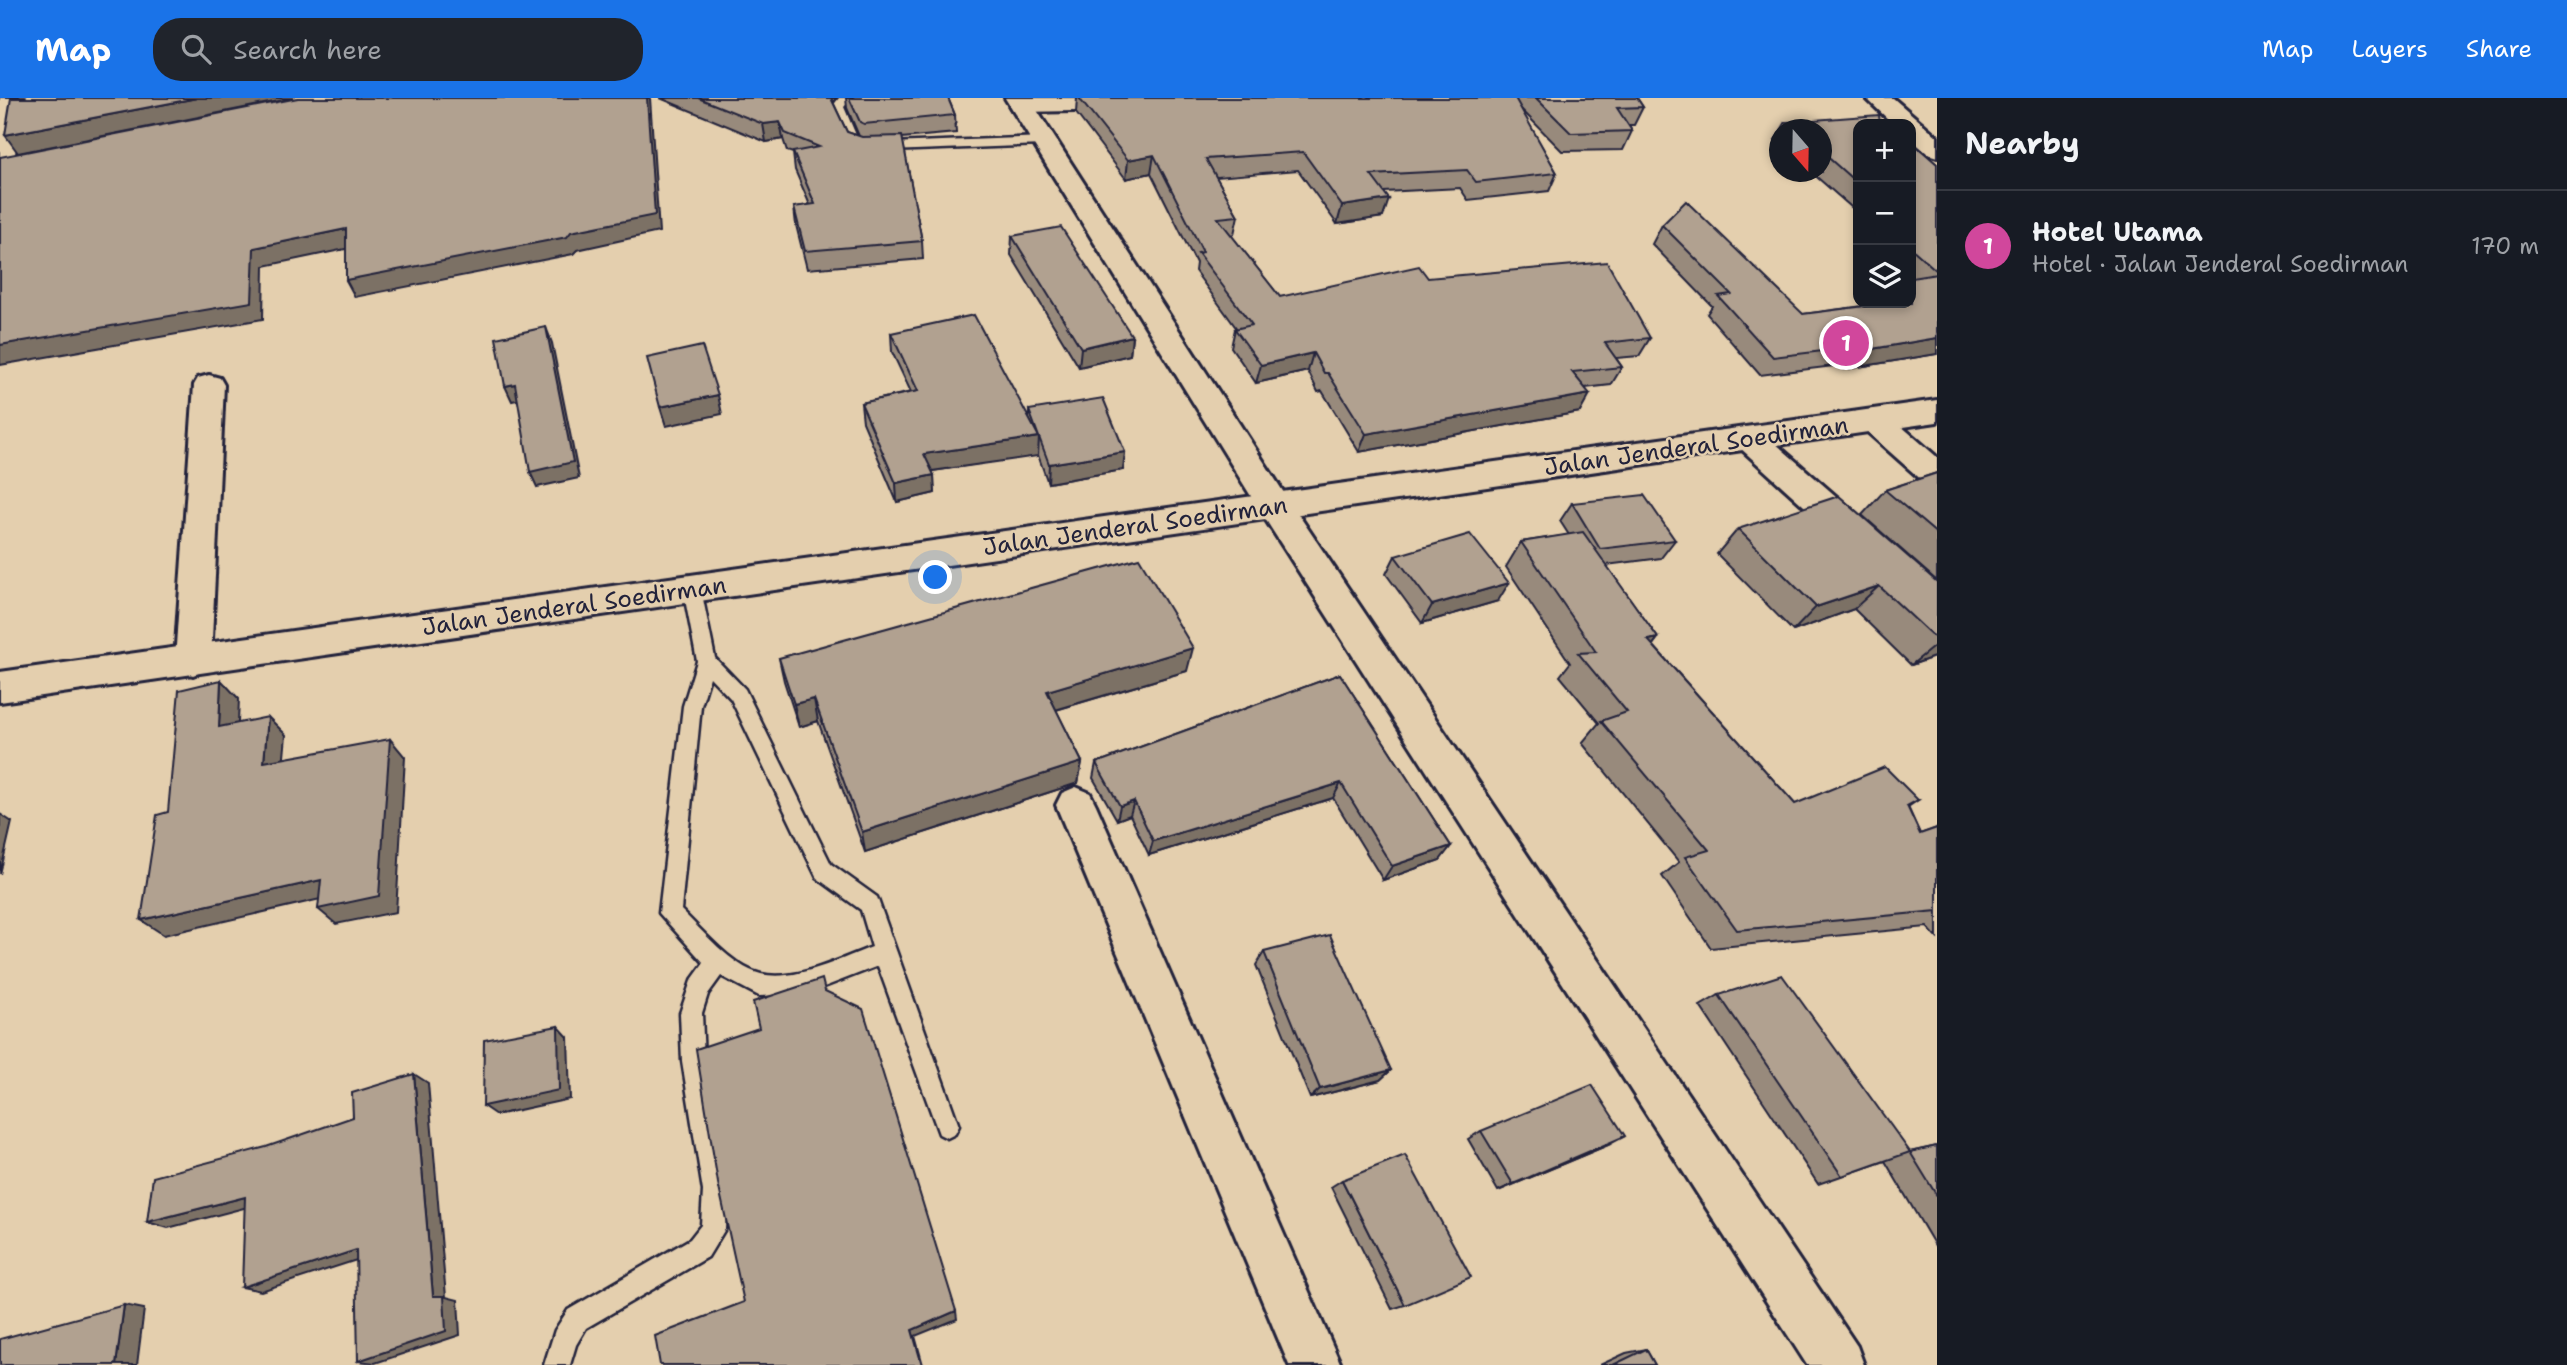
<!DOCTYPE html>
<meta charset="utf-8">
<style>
body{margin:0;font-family:"Shantell Sans",sans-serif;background:#20242c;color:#f1f3f6}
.controls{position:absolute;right:21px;top:21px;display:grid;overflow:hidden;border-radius:14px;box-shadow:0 4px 10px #0003}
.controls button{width:63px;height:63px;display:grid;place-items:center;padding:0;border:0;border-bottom:2px solid #363941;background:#171b24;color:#f1f3f6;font:35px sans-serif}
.compass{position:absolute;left:1769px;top:21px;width:63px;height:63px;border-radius:50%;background:#171b24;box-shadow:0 4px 10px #0003;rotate:160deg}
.you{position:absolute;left:936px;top:480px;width:24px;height:24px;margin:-18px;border:5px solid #fff;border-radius:50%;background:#1a73e8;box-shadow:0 0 0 10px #1a73e833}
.badge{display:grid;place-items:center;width:46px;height:46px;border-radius:50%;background:#1a73e8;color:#fff;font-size:23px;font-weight:700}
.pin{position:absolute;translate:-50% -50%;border:4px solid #fff;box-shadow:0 2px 7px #0006}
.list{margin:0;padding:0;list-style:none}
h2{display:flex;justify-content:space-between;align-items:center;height:91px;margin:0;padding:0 28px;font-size:30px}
h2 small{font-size:23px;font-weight:400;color:#9ea1a6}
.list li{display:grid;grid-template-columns:46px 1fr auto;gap:21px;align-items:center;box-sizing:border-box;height:112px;padding:0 28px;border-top:2px solid #363941}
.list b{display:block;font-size:26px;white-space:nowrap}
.list p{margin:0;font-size:23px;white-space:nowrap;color:#9ea1a6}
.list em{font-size:23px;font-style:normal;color:#9ea1a6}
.icon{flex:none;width:38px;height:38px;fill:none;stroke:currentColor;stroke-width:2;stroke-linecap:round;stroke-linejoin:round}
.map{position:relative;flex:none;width:1937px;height:1267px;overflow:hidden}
header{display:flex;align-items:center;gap:42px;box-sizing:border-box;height:98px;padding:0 35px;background:#1a73e8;color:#fff}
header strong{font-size:33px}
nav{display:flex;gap:38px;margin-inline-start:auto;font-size:24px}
.search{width:490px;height:63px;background:#20242c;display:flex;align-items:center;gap:18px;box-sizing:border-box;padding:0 24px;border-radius:28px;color:#9ea1a6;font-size:26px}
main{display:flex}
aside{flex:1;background:#171b24}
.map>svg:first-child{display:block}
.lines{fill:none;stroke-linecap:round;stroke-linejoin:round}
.service-casing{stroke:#22223b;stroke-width:5}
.minor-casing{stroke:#22223b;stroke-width:6}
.tertiary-casing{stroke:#22223b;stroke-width:6}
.primary-casing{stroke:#22223b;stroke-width:6}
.service{fill:#e4cfae;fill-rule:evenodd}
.minor{fill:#e4cfae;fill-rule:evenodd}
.tertiary{fill:#e4cfae;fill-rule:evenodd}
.primary{fill:#e4cfae;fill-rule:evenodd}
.wall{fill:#988a7c;stroke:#22223b;stroke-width:2}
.shaded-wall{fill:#7c7165;stroke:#22223b;stroke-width:2}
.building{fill:#b1a190;stroke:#22223b;stroke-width:2}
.labels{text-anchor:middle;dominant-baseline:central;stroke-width:5;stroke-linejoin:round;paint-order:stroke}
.street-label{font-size:24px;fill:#22223b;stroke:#e4cfae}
</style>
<header>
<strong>Map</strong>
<div class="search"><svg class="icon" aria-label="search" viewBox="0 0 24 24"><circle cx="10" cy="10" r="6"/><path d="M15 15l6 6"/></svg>Search here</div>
<nav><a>Map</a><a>Layers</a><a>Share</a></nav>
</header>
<main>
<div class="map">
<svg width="1937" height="1267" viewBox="0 0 1937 1267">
<rect width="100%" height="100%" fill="#e4cfae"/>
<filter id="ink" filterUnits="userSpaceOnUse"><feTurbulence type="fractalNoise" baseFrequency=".0143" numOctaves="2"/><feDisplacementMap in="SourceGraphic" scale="14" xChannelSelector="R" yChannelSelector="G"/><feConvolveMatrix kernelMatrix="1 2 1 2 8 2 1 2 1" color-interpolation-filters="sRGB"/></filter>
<g filter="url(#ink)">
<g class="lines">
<g class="service-casing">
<g id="service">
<polygon points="839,0 852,0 844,9 859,44 865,46 1043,39 1049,43 1043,47 863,54 850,49 832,9"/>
<path d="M692,484L701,491L715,560L745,591L831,766L877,799L959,1028L955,1036L947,1040L939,1036L878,868L806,896L759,898L721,878L708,896L702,915L704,963L727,1093L725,1131L708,1159L586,1230L576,1247L570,1267H544L555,1232L568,1212L690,1141L701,1127L703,1093L682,963L680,915L691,883L704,865L659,815L683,608L697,563L683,491ZM710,579L731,601L817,780L861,812L872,849C840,861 795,884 761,876C732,869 702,832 681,812L701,608Z"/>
</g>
</g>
<g class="minor-casing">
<g id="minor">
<polygon points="0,0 24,0 13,68 9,73 0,76"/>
<polygon points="1020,0 1137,0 1140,5 1137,10 1128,12 1021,14 1012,12 1009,7"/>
<polygon points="1866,0 1893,0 1937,38 1937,59 1928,56 1911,41 1911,26 1893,26"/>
<polygon points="209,277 220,280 224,287 211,562 206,572 193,577 180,572 175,562 194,287 198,280"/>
<polygon points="1874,311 1885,314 1937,359 1937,389 1925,385 1863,330 1858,322 1863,314"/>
<polygon points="1749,329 1760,332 1937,486 1937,521 1924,517 1738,348 1733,340 1738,332"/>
<polygon points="1076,689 1090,695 1096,707 1341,1267 1289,1267 1056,707 1062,695"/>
</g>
</g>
<g class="tertiary-casing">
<polygon id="tertiary" points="1005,0 1029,0 1286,398 1857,1248 1864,1267 1807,1267 1262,416"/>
</g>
<g class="primary-casing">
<polygon id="primary" points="1937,302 1937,324 0,604 0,574"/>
</g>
<use href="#service" class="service"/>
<use href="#minor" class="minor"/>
<use href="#tertiary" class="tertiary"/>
<use href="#primary" class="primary"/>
</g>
<g class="wall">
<polygon points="660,0 836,0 833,4 847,34 859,38 847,10 846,0 948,0 955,17 956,35 902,40 922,143 923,161 807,171 796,127 794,109 810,107 795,72 793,55 787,53 783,41 766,44"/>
<polygon points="1077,0 1637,0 1643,9 1634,27 1628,27 1632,33 1623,52 1562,53 1519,9 1557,75 1549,93 1468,102 1460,90 1384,94 1383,119 1337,126 1298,72 1216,79 1238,118 1234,136 1231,137 1280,199 1428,180 1650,240 1639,258 1616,260 1622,269 1611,287 1585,290 1580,314 1359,354 1322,293 1318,294 1308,273 1256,285 1231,249 1235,231 1237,231 1195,173 1196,165 1151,75 1126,81 1076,15"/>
<polygon points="1786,24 1858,26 1858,115 1811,74 1822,74 1822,32 1781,32"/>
<polygon points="1780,34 1780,46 1775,42"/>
<polygon points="1911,45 1937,66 1937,256 1846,271 1842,267 1760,277 1707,216 1712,208 1652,146 1662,127 1803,216 1871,207 1869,205 1911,205"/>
<polygon points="1012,138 1132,238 1130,257 1079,269 1011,157"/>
<polygon points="891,235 1029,320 1029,312 1125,354 1123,372 1048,385 1038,357 932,373 935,395 897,404 863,324 861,305 911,294 892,254"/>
<polygon points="1937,375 1937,483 1862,417 1885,392"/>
<polygon points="1572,405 1675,442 1661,460 1606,467 1658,540 1653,547 1795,706 1918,702 1908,709 1920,736 1937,730 1937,840 1927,829 1711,850 1662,778 1679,764 1582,645 1599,625 1560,578 1570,565 1506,469 1521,444 1569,437 1560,423"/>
<polygon points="1738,431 1937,484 1937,558 1911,567 1854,511 1793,533 1717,456"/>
<polygon points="1395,458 1498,503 1422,525 1386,476"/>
<polygon points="779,560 1187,573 1056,612 1082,664 1078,685 865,754 818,623 799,629 784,583"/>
<polygon points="1340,576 1451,748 1440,762 1383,782 1333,700 1149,757 1130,717 1117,722 1093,680 1096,665"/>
<polygon points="1264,854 1391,972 1380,982 1310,1000 1256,867"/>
<polygon points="1719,897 1910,1054 1937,1048 1937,1151 1885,1063 1818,1086 1700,908"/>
<polygon points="1481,1033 1608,1047 1498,1093 1468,1041"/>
<polygon points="1342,1082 1405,1207 1392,1211 1331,1089"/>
<polygon points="1646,1251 1655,1267 1600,1267 1626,1255"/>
</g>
<g class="shaded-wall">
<polygon points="197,0 294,0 18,55 5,37"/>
<polygon points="647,0 650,0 659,134 577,152 573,156 355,199 346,182"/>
<polygon points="780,24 783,41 766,44 763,26"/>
<polygon points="1154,57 1151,75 1126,81 1128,62"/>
<polygon points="1389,101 1383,119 1337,126 1342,108"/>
<polygon points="346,131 355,149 264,168 263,221 0,267 0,247 254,150"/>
<polygon points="546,229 552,245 579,380 537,389 530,374"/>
<polygon points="1132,238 1130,257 1079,269 1081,250"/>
<polygon points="1937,240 1937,256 1846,271 1860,253"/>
<polygon points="1313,255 1308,273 1256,285 1261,267"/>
<polygon points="515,286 521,301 512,303 505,288"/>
<polygon points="1590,296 1580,314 1359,354 1366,336"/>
<polygon points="718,297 722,316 666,328 660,309"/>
<polygon points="1039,339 1038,358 925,374 924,356"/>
<polygon points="1125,354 1123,372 1048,385 1049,366"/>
<polygon points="934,377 935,395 897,404 896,385"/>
<polygon points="1509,485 1498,503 1422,525 1432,507"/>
<polygon points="1879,488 1854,511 1793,533 1816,509"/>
<polygon points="1658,540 1639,564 1648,542"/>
<polygon points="1937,546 1937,558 1911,567"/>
<polygon points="1193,550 1187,573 1045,615 1047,593"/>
<polygon points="221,582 239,601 237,647 219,629"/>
<polygon points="814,601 818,623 799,629 794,606"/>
<polygon points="268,619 286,637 282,681 264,664"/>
<polygon points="390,641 405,659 396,814 336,826 318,811"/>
<polygon points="1082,664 1078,685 865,754 862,734"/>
<polygon points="1341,685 1333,700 1149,757 1153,743"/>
<polygon points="1134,703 1130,717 1117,722 1120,708"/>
<polygon points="0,716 12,724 0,776"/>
<polygon points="1451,748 1440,762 1383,782 1392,768"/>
<polygon points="321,782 338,797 164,837 141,822"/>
<polygon points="558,928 568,939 570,1001 496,1017 483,1008"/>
<polygon points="1391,972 1380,982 1310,1000 1320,991"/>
<polygon points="414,976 428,985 446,1199 458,1202 460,1237 375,1265 358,1263 433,1198"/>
<polygon points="1625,1038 1608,1047 1498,1093 1513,1086"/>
<polygon points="245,1099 263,1105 168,1130 147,1124"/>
<polygon points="356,1152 372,1157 261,1193 242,1189"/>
<polygon points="124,1207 144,1211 137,1267 116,1267"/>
<polygon points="956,1213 957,1221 915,1238 923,1267 922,1267 912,1232"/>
</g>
<g class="building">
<polygon points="11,0 197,0 5,37"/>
<polygon points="298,0 647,0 655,117 571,134 567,139 346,182 346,131 254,150 252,204 0,247 0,59"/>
<polygon points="698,0 831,0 847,34 862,39 902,38 922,143 805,153 794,109 815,106 793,54 819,49 785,35 780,24 763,26"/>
<polygon points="849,0 948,0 955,17 864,26 860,24"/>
<polygon points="1079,0 1515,0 1557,75 1476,84 1467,72 1371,77 1389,101 1342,108 1303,54 1206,61 1238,118 1218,120 1280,199 1419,168 1428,180 1607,164 1650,240 1605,245 1622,269 1572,274 1590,296 1366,336 1328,275 1324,275 1313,255 1261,267 1235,231 1252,227 1198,155 1203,154 1154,57 1128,62"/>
<polygon points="1536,0 1637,0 1643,9 1617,10 1632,33 1571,35"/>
<polygon points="1879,17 1880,26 1858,26 1858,86 1822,54 1822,32 1795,32 1786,24"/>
<polygon points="1911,45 1913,45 1937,66 1937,173 1911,150"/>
<polygon points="1686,103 1803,216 1889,205 1911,205 1911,180 1937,176 1937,240 1860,253 1856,249 1773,259 1718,198 1731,196 1662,127"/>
<polygon points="1061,129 1132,238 1081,250 1012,138"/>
<polygon points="974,217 1039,339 924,356 934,377 896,385 861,305 918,293 891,235"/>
<polygon points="546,229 573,364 530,374 515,286 505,288 496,240"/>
<polygon points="702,248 718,297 660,309 647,260"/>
<polygon points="1103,300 1125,354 1049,366 1029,312"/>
<polygon points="1937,375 1937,436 1885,392"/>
<polygon points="1644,397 1675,442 1600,451 1572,405"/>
<polygon points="1839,398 1937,484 1937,542 1879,488 1816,509 1738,431"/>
<polygon points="1583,434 1658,540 1648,542 1795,706 1885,669 1918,702 1907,708 1920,736 1937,730 1937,813 1737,832 1685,759 1709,752 1601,623 1627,614 1578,555 1596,554 1521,444"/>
<polygon points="1470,436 1509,485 1432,507 1395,458"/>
<polygon points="1139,460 1193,550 1047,593 1082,664 862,734 814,601 794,606 779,560"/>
<polygon points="1340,576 1451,748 1392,768 1341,685 1153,743 1134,703 1120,708 1096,665"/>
<polygon points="221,582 219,629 268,619 264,664 390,641 379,798 318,811 321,782 141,822 157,717 168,714 179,592"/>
<polygon points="1330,837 1391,972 1320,991 1264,854"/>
<polygon points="1782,877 1910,1054 1842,1078 1719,897"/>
<polygon points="822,881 825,893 863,911 956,1213 912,1232 922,1267 660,1267 655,1238 744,1204 718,1085 696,951 759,930 753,904"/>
<polygon points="558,928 559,992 483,1008 484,942"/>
<polygon points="414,976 433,1198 444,1198 446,1233 358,1263 356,1152 242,1189 245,1099 147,1124 153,1079 266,1049 353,1019 352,995"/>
<polygon points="1592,987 1625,1038 1513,1086 1481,1033"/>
<polygon points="1937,1048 1937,1098 1910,1054"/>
<polygon points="1405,1057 1471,1179 1405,1207 1342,1082"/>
<polygon points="124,1207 116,1267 0,1267 0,1241"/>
<polygon points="1646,1251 1655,1267 1613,1267"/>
</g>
</g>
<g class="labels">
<g class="street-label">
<text transform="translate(1696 348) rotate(-8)">Jalan Jenderal Soedirman</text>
<text transform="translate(1135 428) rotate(-8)">Jalan Jenderal Soedirman</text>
<text transform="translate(574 508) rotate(-8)">Jalan Jenderal Soedirman</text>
</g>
</g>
</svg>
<div class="controls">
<button>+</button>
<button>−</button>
<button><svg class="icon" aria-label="layers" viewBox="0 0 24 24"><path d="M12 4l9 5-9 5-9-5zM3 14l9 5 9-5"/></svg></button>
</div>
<svg class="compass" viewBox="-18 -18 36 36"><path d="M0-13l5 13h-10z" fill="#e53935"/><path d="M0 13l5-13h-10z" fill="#9ea1a6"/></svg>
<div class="you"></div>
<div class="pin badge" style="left:1846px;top:245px;background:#d1479c">1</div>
</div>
<aside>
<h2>Nearby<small></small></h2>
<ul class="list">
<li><span class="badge" style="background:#d1479c">1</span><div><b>Hotel Utama</b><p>Hotel · Jalan Jenderal Soedirman</p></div><em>170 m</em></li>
</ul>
</aside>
</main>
